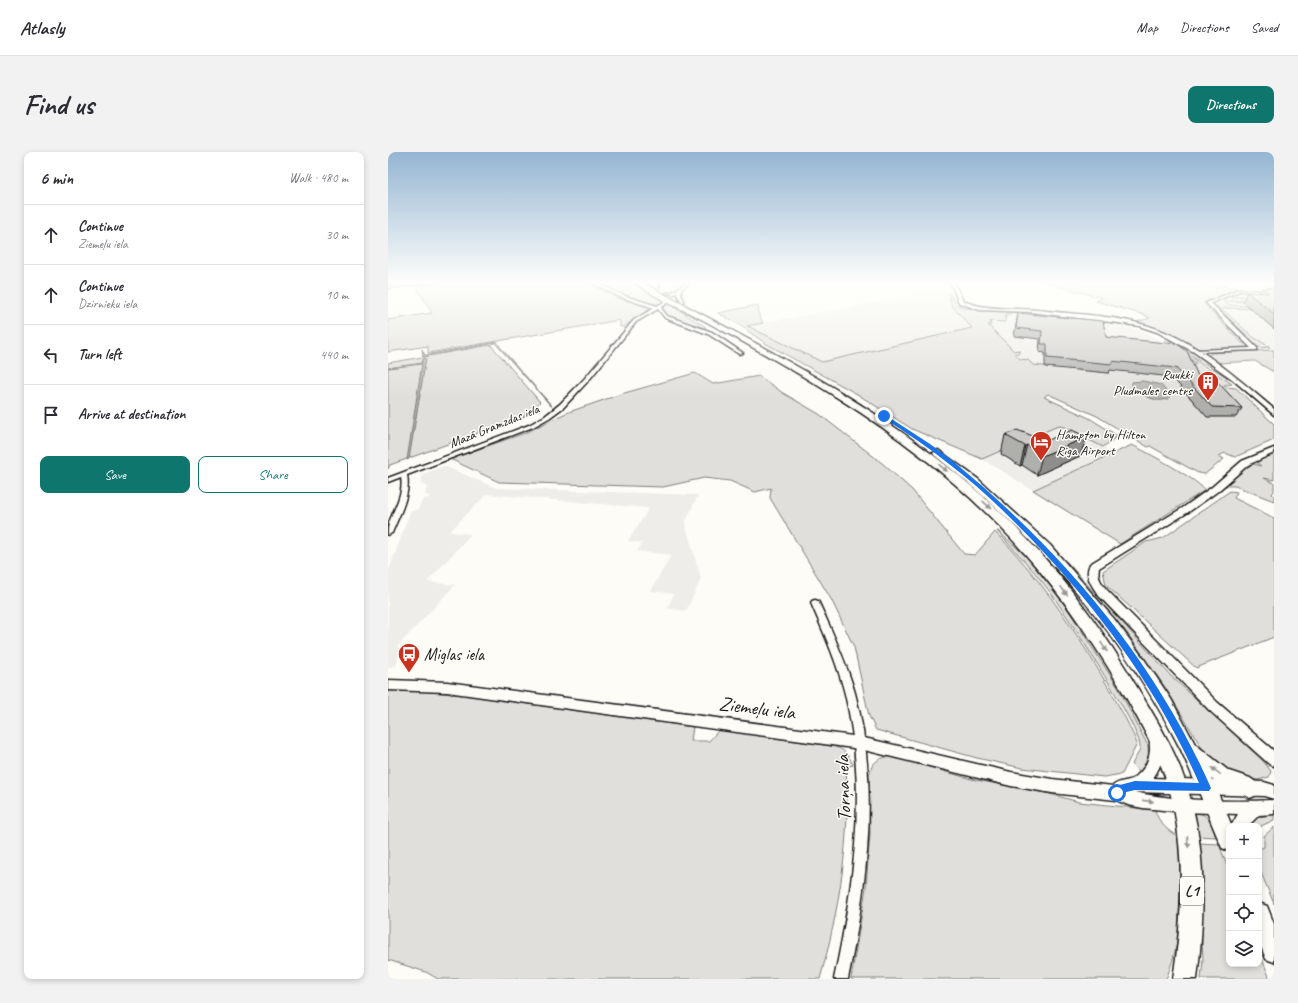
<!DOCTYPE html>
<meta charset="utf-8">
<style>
body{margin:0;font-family:Caveat,sans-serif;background:#f2f2f3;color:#2b2b33}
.controls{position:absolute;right:12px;bottom:12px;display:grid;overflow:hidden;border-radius:8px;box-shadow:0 2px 6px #0003}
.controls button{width:36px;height:36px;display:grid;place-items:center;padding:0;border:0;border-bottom:1px solid #e1e1e2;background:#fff;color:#2b2b33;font:20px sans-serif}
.stop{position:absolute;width:12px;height:12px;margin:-9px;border:3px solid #1a73e8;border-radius:50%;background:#fff}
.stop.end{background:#1a73e8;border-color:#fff;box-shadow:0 1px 4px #0008}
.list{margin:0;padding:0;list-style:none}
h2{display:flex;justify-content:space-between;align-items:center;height:52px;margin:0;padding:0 16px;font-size:17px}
h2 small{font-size:13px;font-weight:400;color:#7c7c81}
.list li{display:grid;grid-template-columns:26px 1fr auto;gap:12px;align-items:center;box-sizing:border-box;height:60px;padding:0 16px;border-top:1px solid #e1e1e2}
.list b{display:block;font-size:15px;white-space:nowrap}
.list p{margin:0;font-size:13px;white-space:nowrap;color:#7c7c81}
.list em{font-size:13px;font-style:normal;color:#7c7c81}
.actions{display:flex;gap:8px;padding:12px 16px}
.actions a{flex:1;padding:9px 0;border:1px solid #0f766e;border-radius:8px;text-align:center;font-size:14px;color:#0f766e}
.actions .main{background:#0f766e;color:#fff}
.icon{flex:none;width:22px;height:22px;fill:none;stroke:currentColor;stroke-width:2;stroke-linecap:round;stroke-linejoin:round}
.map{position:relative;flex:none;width:886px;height:827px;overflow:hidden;border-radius:8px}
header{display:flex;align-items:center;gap:24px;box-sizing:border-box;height:56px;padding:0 20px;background:#fff;border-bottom:1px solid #e1e1e2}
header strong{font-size:19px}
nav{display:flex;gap:22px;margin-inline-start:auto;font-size:14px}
.intro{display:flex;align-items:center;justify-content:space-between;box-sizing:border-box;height:96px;padding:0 24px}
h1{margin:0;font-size:28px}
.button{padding:10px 18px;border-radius:8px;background:#0f766e;color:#fff;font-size:14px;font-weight:700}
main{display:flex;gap:24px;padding:0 24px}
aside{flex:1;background:#fff;border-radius:8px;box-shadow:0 2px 6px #0003}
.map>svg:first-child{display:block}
.built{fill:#eeede9}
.green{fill:#e0dfdb;stroke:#7e7e7c}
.water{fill:#b7b6b2;stroke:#797876}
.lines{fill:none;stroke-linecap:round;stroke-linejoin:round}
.stream{stroke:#797876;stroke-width:1.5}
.minor-casing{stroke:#1c1c1c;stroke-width:3}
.tertiary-casing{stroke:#1c1c1c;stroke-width:3}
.primary-casing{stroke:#1c1c1c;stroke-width:3}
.trunk-casing{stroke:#1c1c1c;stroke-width:3}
.minor{fill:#fdfcf7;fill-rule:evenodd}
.tertiary{fill:#fdfcf7;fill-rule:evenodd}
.primary{fill:#fdfcf7;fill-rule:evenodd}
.trunk{fill:#fdfcf7;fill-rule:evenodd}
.wall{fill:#afafac;stroke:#1c1c1c}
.shaded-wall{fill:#8f8e8c;stroke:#1c1c1c}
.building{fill:#cccbc8;stroke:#1c1c1c}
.oneway{fill:#989794}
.route{fill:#1a73e8}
.labels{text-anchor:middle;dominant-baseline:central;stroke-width:3;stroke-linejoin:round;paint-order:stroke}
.far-poi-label{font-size:14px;fill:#1c1c1c;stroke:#fdfcf7;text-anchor:end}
.far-street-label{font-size:14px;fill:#1c1c1c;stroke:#fdfcf7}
.shield{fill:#fdfcf7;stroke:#605f5e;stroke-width:1}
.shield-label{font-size:16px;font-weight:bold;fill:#1c1c1c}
.poi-label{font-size:17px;fill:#1c1c1c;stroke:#fdfcf7;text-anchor:start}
.near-street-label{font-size:20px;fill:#1c1c1c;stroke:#fdfcf7}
</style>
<header>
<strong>Atlasly</strong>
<nav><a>Map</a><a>Directions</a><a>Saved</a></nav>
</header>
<div class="intro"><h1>Find us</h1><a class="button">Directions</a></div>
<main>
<aside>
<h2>6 min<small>Walk · 480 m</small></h2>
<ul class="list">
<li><svg class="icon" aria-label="ahead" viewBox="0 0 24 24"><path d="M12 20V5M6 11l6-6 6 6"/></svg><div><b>Continue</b><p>Ziemeļu iela</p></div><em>30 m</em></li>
<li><svg class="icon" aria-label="ahead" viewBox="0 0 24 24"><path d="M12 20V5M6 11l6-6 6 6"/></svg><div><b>Continue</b><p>Dzirnieku iela</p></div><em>10 m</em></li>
<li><svg class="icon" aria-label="left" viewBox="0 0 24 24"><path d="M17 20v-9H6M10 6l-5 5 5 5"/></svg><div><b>Turn left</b></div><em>440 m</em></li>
<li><svg class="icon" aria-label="arrive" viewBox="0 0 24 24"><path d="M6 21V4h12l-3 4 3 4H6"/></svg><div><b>Arrive at destination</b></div></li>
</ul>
<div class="actions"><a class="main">Save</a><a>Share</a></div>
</aside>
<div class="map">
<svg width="886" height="827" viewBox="0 0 886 827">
<rect width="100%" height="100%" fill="#fdfcf7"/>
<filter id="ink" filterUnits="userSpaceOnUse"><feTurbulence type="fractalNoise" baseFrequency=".025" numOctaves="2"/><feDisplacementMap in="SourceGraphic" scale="8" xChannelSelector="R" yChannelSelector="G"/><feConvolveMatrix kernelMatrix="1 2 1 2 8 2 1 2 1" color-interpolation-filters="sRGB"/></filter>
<g filter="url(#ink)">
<g class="built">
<polygon points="655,130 794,130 886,140 886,198 866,199 840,178 858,196 848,196 708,149 714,146"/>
<polygon points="558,137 564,154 585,176 434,210 358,174"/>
<polygon points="592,161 662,166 734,174 755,179 787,197 808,211 825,226 800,229 637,214 588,162"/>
<polygon points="670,274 676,275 726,301 645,338 594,307"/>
<polygon points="56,314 108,336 310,343 297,371 313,427 298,459 279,456 286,442 263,439 283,403 249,399 255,391 240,389 261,356 99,342 61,380 83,382 39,430 67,433 9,495 12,496 8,514 0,515 0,421 22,360 30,357 35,347 41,346 42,344 37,343 39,334 32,332 35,322"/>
</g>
<g class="green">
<polygon points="57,130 198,130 230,147 235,146 265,155 249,165 236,175 232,175 232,168 40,201 40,194 0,200 0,168 44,161 27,133"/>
<path d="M207,130L224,137L211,130H242L275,148V150C262,159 222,137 207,130Z"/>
<polygon points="656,130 794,130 850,136 816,151 824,157 820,157 854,191 859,191 861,195 814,197 806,196 768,176 748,170 762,166 757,163 708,149 714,146"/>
<polygon points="560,141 562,142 568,153 577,156 637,161 632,163 618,162 617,170 602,169 603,173 600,173 626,199 631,198 631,201 627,202 632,207 640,208 645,213 721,221 721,218 808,211 775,190 777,188 844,232 836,233 839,235 848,236 886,272 886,288 847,305 837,301 831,304 836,307 817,322 810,321 762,294 760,295 709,264 660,242 656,245 701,266 730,284 715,295 676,275 670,274 594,307 524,277 469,242 377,191 347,170 330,161 370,153 371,163 375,171 359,174 434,210 584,176 564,154"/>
<path d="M839,144H860L862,145H842L846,148L874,149L876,151L836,149L840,153L870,155L874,157L833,156L865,185L882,195C875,196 869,196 864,192L867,191L831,157H827L822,152Z"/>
<polygon points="278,153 287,154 301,162 284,154 318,175 311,177 277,163 274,157"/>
<polygon points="780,188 789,190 820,209 849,232"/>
<polygon points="103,193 152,250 137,264 2,313 0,317 0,211"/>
<polygon points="886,198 886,220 867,209 829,211 820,203 824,201"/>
<path d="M307,221L325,232L371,224L395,241L431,262L494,311L524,338L576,402L587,403L607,380C650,423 683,472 714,524C726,546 740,568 749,592L734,622L716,625L634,616L589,606L488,578L481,564L466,495L443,447L382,346L383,336L367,340L342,329L316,326L275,335L111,330L62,307L137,281L178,261L233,242Z"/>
<path d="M744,293C759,300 807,326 817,338L732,392L645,338Z"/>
<polygon points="886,303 886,328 876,326 886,331 886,339 884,342 886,344 886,349 847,334 837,334 855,317 866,312 873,314 869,311 878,305"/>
<polygon points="842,339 849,340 846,346 886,366 886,485 808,516 718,433 715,419 758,390 775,386"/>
<path d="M609,379H610L639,405L660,431L679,456L731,537L760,594L761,611L753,622L744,612C746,608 751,601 752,596C755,579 674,455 659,436C644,416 626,398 609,379Z"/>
<polygon points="678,409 783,524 875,609 883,619 881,625 870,628 843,624 817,601 777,535 737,478 717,458"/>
<path d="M24,538L84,544L305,575L303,589H321L331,578L443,594C456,596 460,602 465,613L458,615C463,686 451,759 432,827H50L38,820L0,808V539Z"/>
<path d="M502,604L583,627L662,642L691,650L767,658C770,670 781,681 792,685C797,731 796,784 778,827H463L478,736L482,682L481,623C484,610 489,607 502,604Z"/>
<path d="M808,661C821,661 824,675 828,685L808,684L805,662Z"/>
<polygon points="886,662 886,668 873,674 871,679 871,674 861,674 867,666"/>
<polygon points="886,675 886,752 871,716 871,697 876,695 876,684"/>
<polygon points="809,691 831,692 841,719 841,812 871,812 871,799 882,827 813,827 815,808"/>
</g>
<g class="water">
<polygon points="109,190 113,196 164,254 163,254 107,191 35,205 34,197 37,203"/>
<polygon points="38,206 21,307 19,308 34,212 0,216 34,211 35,207"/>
<path d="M755,229L773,233L783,245C769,254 755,242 744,235V230Z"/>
</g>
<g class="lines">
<polyline class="stream" points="29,133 54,130"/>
<g class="minor-casing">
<g id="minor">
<polygon points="37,130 48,130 0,136 0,134"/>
<path d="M203,130H208L234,143L269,154L276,150L275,145H277L280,150L273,156L279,164L324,180L355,201L351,202L320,182L277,166L270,157L248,170L201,228L176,255L161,266L145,275L19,323C23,343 11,363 4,381L0,383C0,379 0,375 1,371C6,356 16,342 13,325L0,330V326L141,273L157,264L172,252L197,226L246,168L266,156L232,145Z"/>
<polygon points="299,130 303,130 293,137 293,142 296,150 294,150 289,142 290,140 286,142 278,141 285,140"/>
<polygon points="851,137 886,140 886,142 851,139 823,151 869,196 869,198 806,200 806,199 808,198 863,196 818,151"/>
<path d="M427,448L430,449L431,451C445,481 458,510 467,541C492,635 479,733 460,827H446C466,733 480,636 457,542C449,510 436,481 423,451L424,449Z"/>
</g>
</g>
<g class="tertiary-casing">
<g id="tertiary">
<path d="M562,130H566L575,149C581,151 587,153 592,154C613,158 637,156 659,159C696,163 737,164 772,178C815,195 852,228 886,257V263L844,227L806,200L769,180L751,174L730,171L642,160L592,158L571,151Z"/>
<path d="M886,296V301L860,313L830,339L802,359L711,416C709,425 713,431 719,438L829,550L886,599V614L881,612L821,558L711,444C704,434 696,424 702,412L796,355L824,335L854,309Z"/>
<path d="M0,528L59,530L472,585L623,620L664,627L725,634C731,628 740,630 746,626C755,619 761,610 762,598C762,593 761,590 763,586L768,584L773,586C779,599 773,615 765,626L876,630L886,633V647L876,644L746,640C787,649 844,650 886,648V662L871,663L860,674H843L850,662L795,660L755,656L740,653L728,648L664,641L623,634L472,597L59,540L0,538Z"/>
</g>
</g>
<g class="primary-casing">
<g id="primary">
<path d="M246,130H253C373,194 497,255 598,347C653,396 699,454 738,517C760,554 785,591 798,632C819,694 817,762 809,827H785C794,770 797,713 786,656C777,612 754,574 732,535C658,409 576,326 453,248C409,220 363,194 317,169C294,157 267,146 246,130Z"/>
<path d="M550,298L590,327L662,393L727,468L756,507L783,547L807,592L841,619L862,626L869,631L871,637L869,643L862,646L850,639L830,632L824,627L844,674H841V699L834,696C820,664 808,630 793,598C735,482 648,383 546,303L545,301Z"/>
<polygon points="871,751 879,754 886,772 886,810 878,807 871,790"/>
</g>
</g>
<g class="trunk-casing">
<polygon id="trunk" points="260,130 267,130 272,135 267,136"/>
</g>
<use href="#minor" class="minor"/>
<use href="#tertiary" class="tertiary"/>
<use href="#primary" class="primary"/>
<use href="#trunk" class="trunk"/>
</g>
<g class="wall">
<polygon points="874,136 886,136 886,177 855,150 859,140 872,141"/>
<polygon points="630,161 718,185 811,226 854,256 848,265 819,265 784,225 722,218 721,221 657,215 657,201 651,200 652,187 626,184"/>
<polygon points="617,283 658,289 699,285 692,304 649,323 634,313 632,314 613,302"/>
</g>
<g class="shaded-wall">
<polygon points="699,285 692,304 649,323 654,304"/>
<polygon points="639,293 634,313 632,314 637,294"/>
</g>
<g class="building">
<polygon points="874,136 886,136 886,162 859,140 881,141"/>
<polygon points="630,161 715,169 718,185 789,192 799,199 811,226 826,226 854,256 824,255 788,216 724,209 724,212 659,206 659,192 653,192 654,179 628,176"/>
<polygon points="629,278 658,289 684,278 699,285 654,304 639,293 637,294 617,283"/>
</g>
<defs><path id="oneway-solid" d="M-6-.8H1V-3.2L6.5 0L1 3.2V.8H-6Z"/></defs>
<g class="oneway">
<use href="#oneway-solid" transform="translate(555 316) rotate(39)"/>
<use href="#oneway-solid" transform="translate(599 353) rotate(43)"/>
<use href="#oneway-solid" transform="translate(676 439) rotate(54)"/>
<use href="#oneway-solid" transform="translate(716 495) rotate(56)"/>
<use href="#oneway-solid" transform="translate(828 619) rotate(-143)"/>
<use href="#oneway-solid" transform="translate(760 649) rotate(6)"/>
<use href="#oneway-solid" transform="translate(800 690) rotate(85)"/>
</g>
</g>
<linearGradient id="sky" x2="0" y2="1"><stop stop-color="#94b5d2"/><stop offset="0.53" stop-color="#fefefb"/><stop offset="1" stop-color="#fefefb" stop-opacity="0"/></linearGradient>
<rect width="886" height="246" fill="url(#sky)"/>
<path class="route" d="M494,263H498C521,279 546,293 567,311C674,399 767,508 823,636L821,639L747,638L734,641L729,645L725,644L724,641L728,634L747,629L811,631C772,542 715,463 648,392C621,364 593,336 561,312C540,295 517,280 494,265Z"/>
<defs>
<g id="building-pin" transform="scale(1.15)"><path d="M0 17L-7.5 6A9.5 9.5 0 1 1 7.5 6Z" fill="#c8321e" stroke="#fdfcf7"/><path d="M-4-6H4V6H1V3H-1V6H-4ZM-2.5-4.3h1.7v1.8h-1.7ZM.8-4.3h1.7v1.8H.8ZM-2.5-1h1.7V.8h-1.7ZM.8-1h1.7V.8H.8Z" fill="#fff"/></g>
<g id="hotel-pin" transform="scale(1.15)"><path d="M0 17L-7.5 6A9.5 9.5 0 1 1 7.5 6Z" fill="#c8321e" stroke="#fdfcf7"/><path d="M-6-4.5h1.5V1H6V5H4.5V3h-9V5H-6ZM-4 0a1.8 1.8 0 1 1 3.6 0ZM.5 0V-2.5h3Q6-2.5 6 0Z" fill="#fff"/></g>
<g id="bus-pin" transform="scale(1.15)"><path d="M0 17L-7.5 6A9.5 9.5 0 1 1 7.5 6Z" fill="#c8321e" stroke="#fdfcf7"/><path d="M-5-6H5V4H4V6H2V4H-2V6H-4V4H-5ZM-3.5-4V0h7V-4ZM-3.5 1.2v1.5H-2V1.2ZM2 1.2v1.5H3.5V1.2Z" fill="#fff"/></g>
</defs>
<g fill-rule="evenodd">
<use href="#building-pin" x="820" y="230"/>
<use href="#hotel-pin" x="653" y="290"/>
<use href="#bus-pin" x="21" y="502"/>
</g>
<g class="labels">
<g class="far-poi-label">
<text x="804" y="222">Ruukki<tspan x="804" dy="16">Pludmales centrs</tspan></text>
<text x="668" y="282" text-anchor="start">Hampton by Hilton<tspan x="668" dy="16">Riga Airport</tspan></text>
</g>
<g class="far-street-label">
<text transform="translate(106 274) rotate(-22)">Mazā Gramzdas iela</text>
</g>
<rect class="shield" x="792" y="725" width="24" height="28" rx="3"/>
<g class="shield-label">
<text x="804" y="739">L1</text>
</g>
<g class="poi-label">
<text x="36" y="502">Miglas iela</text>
</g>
<g class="near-street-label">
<text transform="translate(369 556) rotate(7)">Ziemeļu iela</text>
<text transform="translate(455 636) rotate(-92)">Torņa iela</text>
</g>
</g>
</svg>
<div class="controls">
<button>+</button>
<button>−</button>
<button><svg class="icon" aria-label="locate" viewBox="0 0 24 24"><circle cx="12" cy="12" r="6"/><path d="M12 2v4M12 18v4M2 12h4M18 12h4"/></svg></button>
<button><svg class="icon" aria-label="layers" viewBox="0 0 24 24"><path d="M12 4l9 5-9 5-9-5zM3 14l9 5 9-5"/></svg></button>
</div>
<div class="stop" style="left:729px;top:641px"></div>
<div class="stop end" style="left:496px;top:264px"></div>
</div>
</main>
